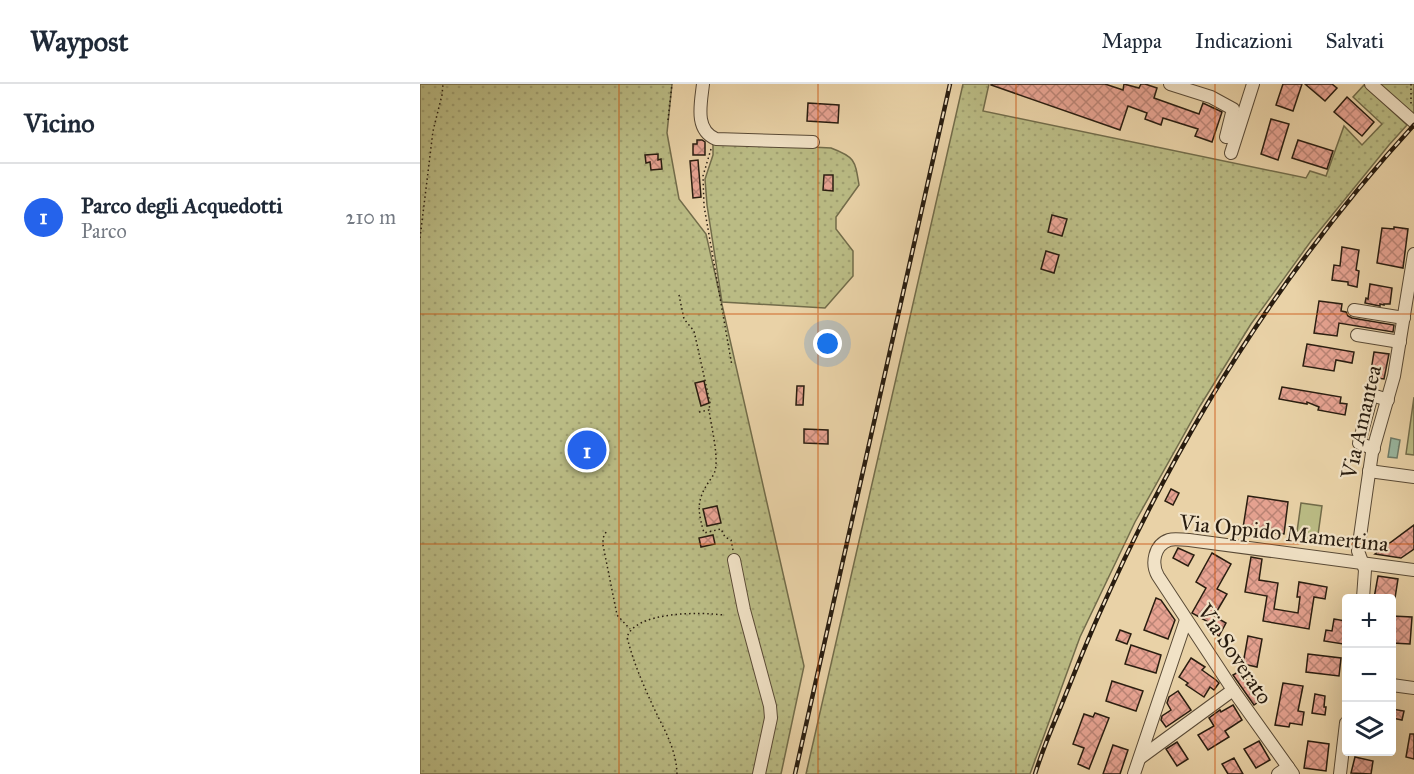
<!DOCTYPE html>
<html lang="it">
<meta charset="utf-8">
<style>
body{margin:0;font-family:"IM FELL Great Primer",serif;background:#f2f2f3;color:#1f2937}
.controls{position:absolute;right:18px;bottom:18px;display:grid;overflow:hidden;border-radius:6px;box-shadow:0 6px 24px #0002}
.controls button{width:54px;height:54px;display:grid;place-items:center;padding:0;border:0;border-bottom:2px solid #e0e1e3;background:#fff;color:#1f2937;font:30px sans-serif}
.you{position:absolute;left:408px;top:260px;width:21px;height:21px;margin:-15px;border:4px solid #fff;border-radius:50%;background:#1a73e8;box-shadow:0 0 0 9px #1a73e833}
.badge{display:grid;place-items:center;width:39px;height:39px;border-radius:50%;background:#2563eb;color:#fff;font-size:20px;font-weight:700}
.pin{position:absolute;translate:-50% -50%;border:3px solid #fff;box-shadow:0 2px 6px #0006}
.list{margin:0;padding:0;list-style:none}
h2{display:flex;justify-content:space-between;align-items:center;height:78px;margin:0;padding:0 24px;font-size:26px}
h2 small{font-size:20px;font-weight:400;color:#747a83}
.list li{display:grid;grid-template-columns:39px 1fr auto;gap:18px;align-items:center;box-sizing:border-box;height:108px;padding:0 24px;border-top:2px solid #e0e1e3}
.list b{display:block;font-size:22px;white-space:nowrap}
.list p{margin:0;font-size:20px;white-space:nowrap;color:#747a83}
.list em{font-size:20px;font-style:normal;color:#747a83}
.icon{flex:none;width:33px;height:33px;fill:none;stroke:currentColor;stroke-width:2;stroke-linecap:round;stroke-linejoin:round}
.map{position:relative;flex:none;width:994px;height:690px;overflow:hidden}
header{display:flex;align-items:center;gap:36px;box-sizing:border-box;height:84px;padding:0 30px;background:#fff;border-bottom:2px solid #e0e1e3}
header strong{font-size:28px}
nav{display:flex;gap:33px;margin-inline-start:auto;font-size:21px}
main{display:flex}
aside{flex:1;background:#fff}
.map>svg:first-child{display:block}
.green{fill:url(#green-dots);stroke:#726c4a;stroke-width:1.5}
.pitch{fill:#babb84;stroke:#726c4a;stroke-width:1.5}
.water{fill:url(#water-ripples);stroke:#6c7a68;stroke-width:1.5}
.building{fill:url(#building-cross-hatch);stroke:#291d10;stroke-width:1.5}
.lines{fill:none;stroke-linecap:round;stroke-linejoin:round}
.minor-casing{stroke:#594a36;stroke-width:14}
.path{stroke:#291d10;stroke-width:1.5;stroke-dasharray:1.5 3;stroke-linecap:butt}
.minor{stroke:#f1e2c6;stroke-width:12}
.rail-casing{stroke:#291d10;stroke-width:4.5}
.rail{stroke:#f1e2c6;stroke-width:2;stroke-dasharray:7;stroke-linecap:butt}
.grid{fill:none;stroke:#cb500d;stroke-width:1.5;stroke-opacity:0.55}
.labels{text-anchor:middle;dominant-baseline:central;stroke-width:4.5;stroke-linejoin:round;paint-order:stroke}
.street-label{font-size:22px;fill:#291d10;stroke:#f1e2c6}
</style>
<header>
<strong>Waypost</strong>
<nav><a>Mappa</a><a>Indicazioni</a><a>Salvati</a></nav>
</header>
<main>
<aside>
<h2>Vicino<small></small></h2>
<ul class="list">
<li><span class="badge">1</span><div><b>Parco degli Acquedotti</b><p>Parco</p></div><em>210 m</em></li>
</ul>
</aside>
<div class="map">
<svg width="994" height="690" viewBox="0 0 994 690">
<defs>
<pattern id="green-dots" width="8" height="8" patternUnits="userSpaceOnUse" patternTransform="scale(1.5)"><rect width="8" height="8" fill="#babb84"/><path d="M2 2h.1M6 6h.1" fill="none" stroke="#a0a071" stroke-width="1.8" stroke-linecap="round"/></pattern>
<pattern id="water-ripples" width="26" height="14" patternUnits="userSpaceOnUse" patternTransform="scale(1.5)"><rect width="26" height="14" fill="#99b8a2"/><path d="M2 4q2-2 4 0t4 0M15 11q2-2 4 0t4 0" fill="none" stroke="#7d9583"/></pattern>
<pattern id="building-cross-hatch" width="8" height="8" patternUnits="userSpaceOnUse" patternTransform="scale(1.5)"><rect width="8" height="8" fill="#e7a392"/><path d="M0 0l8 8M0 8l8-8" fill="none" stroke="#bb8476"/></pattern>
</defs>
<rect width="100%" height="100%" fill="#e9d2a7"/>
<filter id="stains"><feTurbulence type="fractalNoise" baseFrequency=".00333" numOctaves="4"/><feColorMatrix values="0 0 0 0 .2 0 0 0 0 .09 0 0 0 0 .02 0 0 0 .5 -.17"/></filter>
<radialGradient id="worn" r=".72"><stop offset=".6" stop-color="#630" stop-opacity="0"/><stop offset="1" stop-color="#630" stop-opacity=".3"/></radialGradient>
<g class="green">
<polygon points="0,0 252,0 247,49 259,115 286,150 384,582 361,690 0,690"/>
<polygon points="543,0 569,0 563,27 886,94 890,87 906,92 924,42 942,61 962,40 933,13 944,1 987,41 969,61 891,157 831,240 780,322 715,438 660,553 610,690 386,690"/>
<polygon points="957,0 994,0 994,32"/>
<path d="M293,58L411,64C435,73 435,76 439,101L416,133V145L433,167V192L405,224L302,218L287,121L285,95L293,71Z"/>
</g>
<g class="pitch">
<polygon points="994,313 994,371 986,370"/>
<polygon points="881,419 902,422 897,458 876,455"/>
</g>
<polygon class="water" points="971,354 980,356 977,374 968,373"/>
<g class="building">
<polygon points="571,0 685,0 703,6 704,0 719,4 721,0 725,0 737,4 734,14 779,30 783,19 802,28 792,58 775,52 778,45 743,34 741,41 725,35 727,29 708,22 700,46 571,1"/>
<polygon points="863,0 882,0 873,27 856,21"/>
<polygon points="885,0 912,0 917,4 905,17"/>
<polygon points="927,13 954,38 942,52 914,28"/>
<polygon points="388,19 419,21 418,39 387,37"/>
<polygon points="851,35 869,40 858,76 841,70"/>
<polygon points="277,56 282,56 285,58 285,71 273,71 273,60 277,60"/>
<polygon points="878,56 913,67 907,85 872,74"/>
<polygon points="238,70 238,76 241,75 242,85 231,86 230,78 226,79 225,71"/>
<polygon points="278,76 281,113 273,114 270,77"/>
<polygon points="404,91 413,91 413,107 403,106"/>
<polygon points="632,131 647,135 642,152 628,148"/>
<polygon points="974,143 988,145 983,184 957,179 962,144 974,145"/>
<polygon points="922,163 939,166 936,186 939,187 937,203 928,201 928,198 912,196 914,181 920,182"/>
<polygon points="626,167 639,171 634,189 621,185"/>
<polygon points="950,200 972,204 970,220 964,220 964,221 960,220 960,222 945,219 946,214 948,215"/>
<polygon points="899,217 922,220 921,227 926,228 928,232 932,234 974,241 973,248 919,239 917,252 894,249"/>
<polygon points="887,260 934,268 932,279 916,276 914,287 883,282"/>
<polygon points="954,268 969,270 964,295 950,293"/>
<polygon points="284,297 289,319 281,322 275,299"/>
<polygon points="377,302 384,302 383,321 376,321"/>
<polygon points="862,303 921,313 920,319 927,320 925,331 898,326 899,323 887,318 887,320 859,315"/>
<polygon points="384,345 408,346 408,360 384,359"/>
<polygon points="751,405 759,409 753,421 745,417"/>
<polygon points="828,412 868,418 864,450 823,444"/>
<polygon points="297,422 301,439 287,442 283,425"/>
<polygon points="994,441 994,465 981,474 955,470"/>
<polygon points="293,451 295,460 281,463 279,454"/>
<polygon points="758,464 774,471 768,482 753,474"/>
<polygon points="792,469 811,480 797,505 807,510 794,532 806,539 799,552 787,544 790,539 772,529 786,504 776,498"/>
<polygon points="831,473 842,475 839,496 858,499 854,525 878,529 880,513 877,513 879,498 907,503 905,515 894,513 889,545 843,537 847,512 825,508"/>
<polygon points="958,492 978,495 975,514 954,514"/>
<polygon points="736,514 741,516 755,536 748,555 724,546"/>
<polygon points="972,532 992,533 990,560 972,559"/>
<polygon points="914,535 926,537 923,560 904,557 906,546 912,547"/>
<polygon points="700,546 711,550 707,560 696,556"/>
<polygon points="828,552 842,555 837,583 823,580"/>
<polygon points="711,561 741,571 736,589 705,580"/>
<polygon points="888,570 921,574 919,592 886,588"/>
<polygon points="771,574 785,583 782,586 796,596 799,599 794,606 790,603 784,613 766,601 768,599 759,593"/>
<polygon points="820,587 841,616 834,621 813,591"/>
<polygon points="692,597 723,607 716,627 686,617"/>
<polygon points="863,599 883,602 878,627 884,628 882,641 870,639 869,643 855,641"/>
<polygon points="758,607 771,626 746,643 741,636 742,632 751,626 747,619 749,613"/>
<polygon points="895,610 905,612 904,623 906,623 905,631 892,629"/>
<polygon points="813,621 822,636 805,647 809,653 788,666 778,651 794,642 789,634 800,626 801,628"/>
<polygon points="972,625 984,627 982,636 972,634"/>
<polygon points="675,629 689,634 669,685 658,680 664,664 653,660 664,630 673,633"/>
<polygon points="990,650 994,650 994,675 986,673"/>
<polygon points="839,657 850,676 836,684 824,665"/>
<polygon points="888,657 909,660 906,687 884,684"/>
<polygon points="757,658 768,675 757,682 746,665"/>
<polygon points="693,661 708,666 700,690 683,690"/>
<polygon points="935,673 953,677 951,690 931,689"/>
<polygon points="814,674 823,690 808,690 802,680"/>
</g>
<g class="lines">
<g class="minor-casing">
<g id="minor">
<path d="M283,0C281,19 274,46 296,55L393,58"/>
<polyline points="750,0 791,13 813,25 806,53"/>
<polyline points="951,0 994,38"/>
<polyline points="811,69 833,0"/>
<polyline points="934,226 984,234"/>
<polyline points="937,251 980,258"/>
<polyline points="954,365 939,359 952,311 968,316"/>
<polyline points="949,387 994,393"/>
<polyline points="314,476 324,526 350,622 351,634 339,690"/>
<polyline points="943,514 945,486 938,467 947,403 952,369 974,292 994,170"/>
<polyline points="972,601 994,604"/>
<polyline points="720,674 813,606"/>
<polyline points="714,690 766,536"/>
<polyline points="858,690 868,683"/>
<path d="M873,690L813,606L738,492C731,480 734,461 749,456C755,454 762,456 769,456L994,486"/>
<polyline points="920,690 926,639"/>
</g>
</g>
<g class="path">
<polyline points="991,0 991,20"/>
<polyline points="248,36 252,0"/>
<polyline points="291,65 283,92 284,122 312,282"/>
<polyline points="0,154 13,47 22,11 23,0"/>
<polyline points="259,211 264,235 274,247 290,319 289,326"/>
<path d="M279,328L289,326C291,341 299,373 295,387C293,393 288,398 285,404C276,420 279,431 284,449L301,445L305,453L311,456L313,466"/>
<polyline points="186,448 183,454 183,461 197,531 210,545"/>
<path d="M257,690C256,663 243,644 232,620C222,598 213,577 207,553C216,527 281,528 303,531"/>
</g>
<use href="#minor" class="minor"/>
<g class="rail-casing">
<g id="rail">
<polyline points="375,690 530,0"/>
<path d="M615,690C622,668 630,648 639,627C653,593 666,559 681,526C759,350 863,184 994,41"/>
</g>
</g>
<use href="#rail" class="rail"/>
</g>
<path class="grid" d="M199,0V690M398,0V690M596,0V690M795,0V690M0,230H994M0,460H994"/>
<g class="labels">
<g class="street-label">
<text transform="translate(941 338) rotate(-77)">Via Amantea</text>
<text transform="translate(864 449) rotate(6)">Via Oppido Mamertina</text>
<text transform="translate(815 570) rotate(56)">Via Soverato</text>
</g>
</g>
<rect width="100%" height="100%" filter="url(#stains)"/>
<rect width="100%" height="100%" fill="url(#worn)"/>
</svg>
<div class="controls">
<button>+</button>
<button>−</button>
<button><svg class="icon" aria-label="layers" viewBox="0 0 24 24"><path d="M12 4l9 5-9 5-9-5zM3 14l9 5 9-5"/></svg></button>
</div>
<div class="you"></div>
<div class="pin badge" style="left:167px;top:366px">1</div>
</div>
</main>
